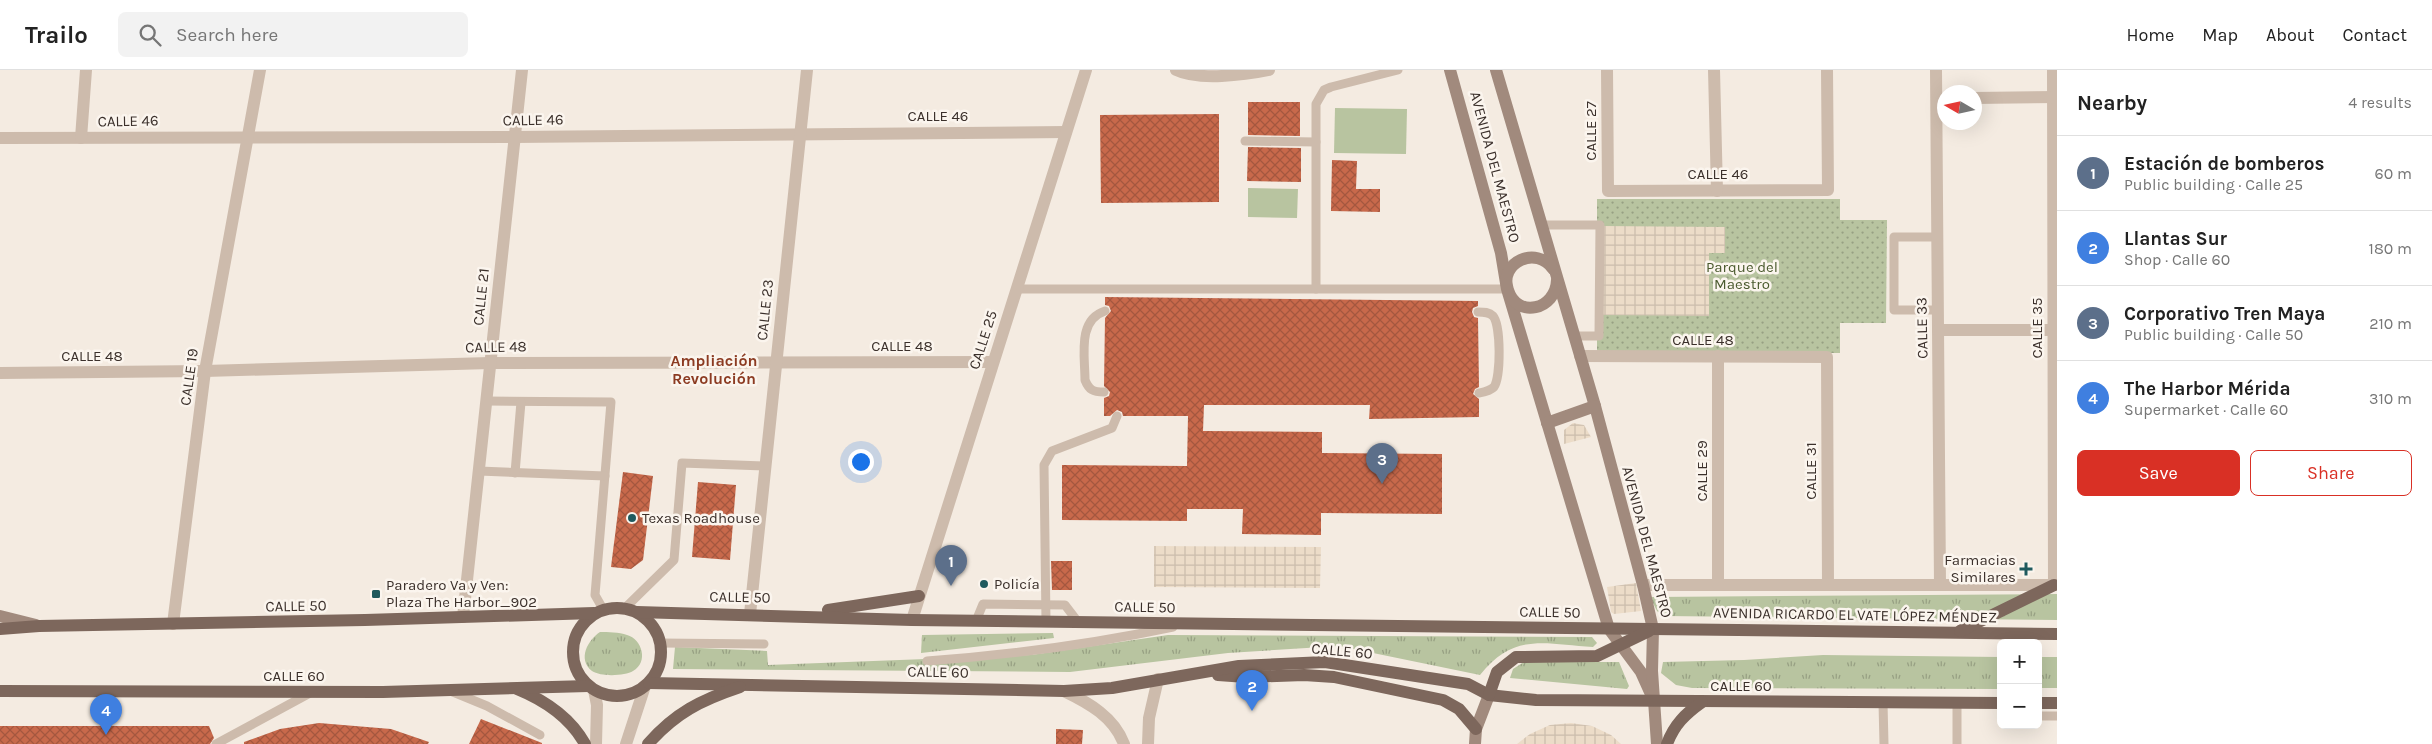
<!DOCTYPE html>
<meta charset="utf-8">
<style>
body{margin:0;font-family:Karla,sans-serif;background:#f2f2f2;color:#222}
.controls{position:absolute;right:15px;bottom:15px;display:grid;overflow:hidden;border-radius:8px;box-shadow:0 5px 20px #0002}
.controls button{width:45px;height:45px;display:grid;place-items:center;padding:0;border:0;border-bottom:1px solid #e0e0e0;background:#fff;color:#222;font:25px sans-serif}
.compass{position:absolute;left:1937px;top:15px;width:45px;height:45px;border-radius:50%;background:#fff;box-shadow:0 5px 20px #0002;rotate:279deg}
.you{position:absolute;left:860px;top:391px;width:18px;height:18px;margin:-12px;border:4px solid #fff;border-radius:50%;background:#1a73e8;box-shadow:0 0 0 8px #1a73e833}
.badge{display:grid;place-items:center;width:32px;height:32px;border-radius:50%;background:#d93025;color:#fff;font-size:16px;font-weight:700}
.pin{position:absolute;translate:-50% -41px;filter:drop-shadow(0 1px 2px #0008)}
.pin::after{content:'';position:absolute;top:26px;width:18px;height:15px;background:inherit;clip-path:polygon(0 0,100% 0,50% 100%)}
.list{margin:0;padding:0;list-style:none}
h2{display:flex;justify-content:space-between;align-items:center;height:65px;margin:0;padding:0 20px;font-size:21px}
h2 small{font-size:16px;font-weight:400;color:#767676}
.list li{display:grid;grid-template-columns:32px 1fr auto;gap:15px;align-items:center;box-sizing:border-box;height:75px;padding:0 20px;border-top:1px solid #e0e0e0}
.list b{display:block;font-size:19px;white-space:nowrap}
.list p{margin:0;font-size:16px;white-space:nowrap;color:#767676}
.list em{font-size:16px;font-style:normal;color:#767676}
.actions{display:flex;gap:10px;padding:15px 20px}
.actions a{flex:1;padding:11px 0;border:1px solid #d93025;border-radius:8px;text-align:center;font-size:18px;color:#d93025}
.actions .main{background:#d93025;color:#fff}
.icon{flex:none;width:28px;height:28px;fill:none;stroke:currentColor;stroke-width:2;stroke-linecap:round;stroke-linejoin:round}
.map{position:relative;flex:none;width:2057px;height:674px;overflow:hidden}
header{display:flex;align-items:center;gap:30px;box-sizing:border-box;height:70px;padding:0 25px;background:#fff;border-bottom:1px solid #e0e0e0}
header strong{font-size:24px}
nav{display:flex;gap:28px;margin-inline-start:auto;font-size:18px}
.search{width:350px;height:45px;background:#f2f2f2;display:flex;align-items:center;gap:12px;box-sizing:border-box;padding:0 18px;border-radius:8px;color:#767676;font-size:19px}
main{display:flex}
aside{flex:1;background:#fff}
.map>svg:first-child{display:block}
.grass{fill:url(#grass-tufts)}
.park{fill:url(#park-dots)}
.garden{fill:#b8c4a0}
.plaza{fill:url(#plaza-grid)}
.building{fill:url(#building-cross-hatch)}
.lines{fill:none;stroke-linecap:round;stroke-linejoin:round}
.lane{stroke:#cdbbac;stroke-width:9}
.street{stroke:#cdbbac;stroke-width:12}
.secondary{stroke:#a18a7d;stroke-width:12}
.primary{stroke:#7d675c;stroke-width:12}
.poi-dot{fill:#1f5a5e;stroke:#fbf5ee;stroke-width:2}
.labels{text-anchor:middle;dominant-baseline:central;stroke-width:5;stroke-linejoin:round;paint-order:stroke}
.street-label{font-size:15px;fill:#3b302b;stroke:#fbf5ee}
.park-label{font-size:15px;fill:#4a5a2e;stroke:#fbf5ee}
.poi-label{font-size:15px;fill:#3b302b;stroke:#fbf5ee;text-anchor:start}
.neighbourhood-label{font-size:16px;font-weight:bold;fill:#8c3b22;stroke:#fbf5ee}
</style>
<header>
<strong>Trailo</strong>
<div class="search"><svg class="icon" aria-label="search" viewBox="0 0 24 24"><circle cx="10" cy="10" r="6"/><path d="M15 15l6 6"/></svg>Search here</div>
<nav><a>Home</a><a>Map</a><a>About</a><a>Contact</a></nav>
</header>
<main>
<div class="map">
<svg width="2057" height="674" viewBox="0 0 2057 674">
<defs>
<pattern id="grass-tufts" width="24" height="20" patternUnits="userSpaceOnUse" patternTransform="scale(1.25)"><rect width="24" height="20" fill="#b8c4a0"/><path d="M3 7l-1-3M5 7V3M7 7l1-3M15 17l-1-3M17 17v-4M19 17l1-3" fill="none" stroke="#97a083"/></pattern>
<pattern id="park-dots" width="8" height="8" patternUnits="userSpaceOnUse" patternTransform="scale(1.25)"><rect width="8" height="8" fill="#b8c4a0"/><path d="M2 2h.1M6 6h.1" fill="none" stroke="#97a083" stroke-width="1.8" stroke-linecap="round"/></pattern>
<pattern id="plaza-grid" width="8" height="8" patternUnits="userSpaceOnUse" patternTransform="scale(1.25)"><rect width="8" height="8" fill="#ecdcc8"/><path d="M0 4h8M4 0v8" fill="none" stroke="#cbbdac"/></pattern>
<pattern id="building-cross-hatch" width="8" height="8" patternUnits="userSpaceOnUse" patternTransform="scale(1.25)"><rect width="8" height="8" fill="#c8694b"/><path d="M0 0l8 8M0 8l8-8" fill="none" stroke="#a4573f"/></pattern>
</defs>
<rect width="100%" height="100%" fill="#f4ebe1"/>
<g class="grass">
<polygon points="2057,524 2057,550 1663,546 1657,541 1651,529 1652,527"/>
<path d="M600,562C608,562 619,562 627,565C642,569 649,592 633,601C625,606 601,607 592,601C577,589 588,570 600,562Z"/>
<polygon points="1053,563 1054,568 921,583 922,565"/>
<path d="M1168,565L1592,567L1597,573L1593,577C1544,574 1514,562 1480,605L1339,576L1228,583L1070,602L673,599L675,577L767,581L768,595L1031,585Z"/>
<polygon points="1823,585 2001,587 2001,619 1692,618 1676,615 1661,603 1663,592 1744,590"/>
<rect x="2038" y="587" width="19" height="31"/>
<polygon points="1524,592 1619,592 1629,616 1627,619 1510,608 1513,599"/>
</g>
<polygon class="park" points="1597,129 1840,129 1840,150 1887,150 1886,253 1840,253 1840,283 1597,282"/>
<g class="garden">
<polygon points="1335,38 1407,39 1406,84 1334,83"/>
<polygon points="1248,118 1298,119 1297,148 1248,147"/>
</g>
<g class="plaza">
<polygon points="1602,156 1725,157 1725,183 1709,183 1709,246 1602,245"/>
<polygon points="1573,353 1584,355 1591,367 1564,374 1564,360"/>
<polygon points="1154,476 1321,477 1320,518 1154,517"/>
<polygon points="1636,513 1641,541 1614,544 1611,542 1607,517"/>
<polygon points="1571,653 1592,656 1611,665 1621,674 1517,674 1530,664 1550,655"/>
</g>
<g class="building">
<polygon points="1248,32 1300,32 1300,66 1248,65"/>
<polygon points="1219,44 1219,132 1101,133 1100,45"/>
<polygon points="1248,77 1301,78 1301,112 1247,111"/>
<polygon points="1332,90 1357,91 1356,119 1380,119 1380,142 1331,141"/>
<polygon points="1105,227 1478,231 1478,236 1473,238 1472,242 1474,247 1478,248 1479,317 1475,319 1473,324 1479,329 1479,347 1369,349 1370,335 1204,335 1203,361 1322,362 1322,383 1442,384 1442,444 1321,443 1321,465 1242,464 1243,439 1187,439 1187,451 1062,450 1062,395 1187,396 1188,346 1123,346 1122,342 1117,340 1110,346 1104,346 1104,328 1109,326 1110,322 1104,316 1105,248 1111,241 1109,236 1105,235"/>
<polygon points="623,402 653,406 643,490 631,499 611,497"/>
<polygon points="698,412 736,415 730,490 692,487"/>
<polygon points="1051,491 1072,491 1072,520 1052,520"/>
<polygon points="481,649 542,673 542,674 469,674"/>
<polygon points="319,653 391,659 429,672 428,674 244,674 244,672 280,659"/>
<polygon points="0,656 209,656 214,668 210,674 0,674"/>
<polygon points="1056,659 1083,660 1082,674 1056,674"/>
</g>
<g class="lines">
<g class="lane">
<polyline points="1245,71 1316,72"/>
<polyline points="1541,155 1600,155 1599,266 1574,266"/>
<polyline points="1937,167 1894,167 1894,240 1938,240"/>
<polyline points="1016,219 1507,219"/>
<polyline points="1316,219 1316,34 1324,20 1331,17 1398,0"/>
<path d="M1478,242C1484,242 1489,242 1493,246C1501,255 1501,307 1494,317C1490,321 1484,322 1479,323"/>
<path d="M1104,322C1093,322 1089,320 1085,310C1085,286 1077,250 1105,241"/>
<polyline points="486,331 611,332 595,525 603,539"/>
<polyline points="479,401 605,406"/>
<polyline points="515,403 521,332"/>
<polyline points="625,538 674,490 682,393 765,396"/>
<polyline points="976,551 983,534 1065,535 1078,552"/>
<polyline points="1046,552 1044,395 1052,381 1112,358 1117,346"/>
<polyline points="660,573 764,574"/>
<path d="M927,591C1009,585 1093,574 1173,557"/>
<polyline points="453,622 487,636 540,665"/>
<polyline points="1883,633 1884,674"/>
<polyline points="1957,633 1957,674"/>
<polyline points="2038,646 2057,646"/>
<polyline points="216,674 310,623"/>
</g>
<g class="street">
<path d="M1176,0C1198,11 1245,5 1269,0"/>
<polyline points="1607,0 1608,121 1828,120 1827,0"/>
<polyline points="1714,0 1717,121"/>
<polyline points="1936,0 1940,515"/>
<polyline points="2053,0 2054,515"/>
<polyline points="1974,28 2057,27"/>
<polyline points="0,68 514,67 1066,62"/>
<polyline points="81,68 86,0"/>
<polyline points="1938,260 2057,260"/>
<polyline points="1580,286 1827,287 1828,515"/>
<polyline points="1718,286 1718,515"/>
<polyline points="0,303 205,301 490,293 993,292"/>
<polyline points="1643,515 2055,515"/>
<polyline points="750,544 807,0"/>
<polyline points="463,547 522,0"/>
<polyline points="912,550 1086,0"/>
<polyline points="173,554 205,301 260,0"/>
<polyline points="594,620 597,635 596,674"/>
<path d="M1064,621C1089,633 1114,647 1124,674"/>
<polyline points="626,674 645,616"/>
<polyline points="1148,674 1149,648 1158,609"/>
</g>
<g class="secondary">
<polyline points="1450,0 1501,183 1507,219 1609,559 1641,602 1650,622"/>
<polyline points="1496,0 1595,336 1643,515 1653,559 1652,601 1657,674"/>
<path d="M1553,199C1537,175 1498,192 1508,220C1517,249 1556,240 1557,210"/>
<polyline points="1547,353 1595,336"/>
<polyline points="0,546 36,555"/>
<polyline points="1475,674 1476,659 1489,625"/>
</g>
<g class="primary">
<circle cx="617" cy="582" r="44"/>
<polyline points="828,540 919,526"/>
<polyline points="637,542 912,550 2057,564"/>
<polyline points="0,559 39,556 365,550 594,543"/>
<polyline points="1960,561 2054,515"/>
<polyline points="1218,605 1246,607 1304,605 1334,607 1443,630 1459,639 1476,659"/>
<polyline points="649,613 1064,621 1112,618 1239,596 1325,592 1468,614 1489,625 1536,630 2001,633"/>
<path d="M517,619C544,630 570,647 585,674"/>
<polyline points="0,621 383,622 588,616"/>
<polyline points="1489,625 1497,602 1516,587 1597,586 1649,561"/>
<polyline points="2038,633 2057,633"/>
<path d="M648,674C675,643 701,630 740,617"/>
<path d="M1667,674C1674,655 1685,644 1702,632"/>
</g>
</g>
<g class="poi-dot">
<circle cx="632" cy="448" r="5"/>
<path d="M2023.5 491.5h5v5h5v5h-5v5h-5v-5h-5v-5h5z"/>
<circle cx="984" cy="514" r="5"/>
<rect x="371" y="519" width="10" height="10" rx="2.5"/>
</g>
<g class="labels">
<g class="street-label">
<text x="938" y="46">CALLE 46</text>
<text transform="translate(533 50) rotate(-1)">CALLE 46</text>
<text transform="translate(128 51) rotate(-1)">CALLE 46</text>
<text transform="translate(1591 61) rotate(-90)">CALLE 27</text>
<text transform="translate(1495 97) rotate(75)">AVENIDA DEL MAESTRO</text>
<text x="1718" y="104">CALLE 46</text>
<text transform="translate(481 227) rotate(-84)">CALLE 21</text>
<text transform="translate(765 240) rotate(-84)">CALLE 23</text>
<text transform="translate(1922 258) rotate(-91)">CALLE 33</text>
<text transform="translate(2037 258) rotate(-90)">CALLE 35</text>
<text transform="translate(983 270) rotate(-72)">CALLE 25</text>
<text x="1703" y="270">CALLE 48</text>
<text x="902" y="276">CALLE 48</text>
<text transform="translate(496 277) rotate(-1)">CALLE 48</text>
<text x="92" y="286">CALLE 48</text>
<text transform="translate(189 307) rotate(-82)">CALLE 19</text>
<text transform="translate(1702 401) rotate(-90)">CALLE 29</text>
<text transform="translate(1811 401) rotate(-90)">CALLE 31</text>
<text transform="translate(1647 472) rotate(75)">AVENIDA DEL MAESTRO</text>
<text transform="translate(740 527) rotate(1)">CALLE 50</text>
<text transform="translate(296 536) rotate(-1)">CALLE 50</text>
<text transform="translate(1145 537) rotate(1)">CALLE 50</text>
<text transform="translate(1550 542) rotate(1)">CALLE 50</text>
<text transform="translate(1855 545) rotate(1)">AVENIDA RICARDO EL VATE LÓPEZ MÉNDEZ</text>
<text transform="translate(1342 581) rotate(5)">CALLE 60</text>
<text transform="translate(938 602) rotate(1)">CALLE 60</text>
<text x="294" y="606">CALLE 60</text>
<text x="1741" y="616">CALLE 60</text>
</g>
<g class="park-label">
<text x="1742" y="197">Parque del<tspan x="1742" dy="17">Maestro</tspan></text>
</g>
<g class="poi-label">
<text x="642" y="448">Texas Roadhouse</text>
<text x="2016" y="490" text-anchor="end">Farmacias<tspan x="2016" dy="17">Similares</tspan></text>
<text x="994" y="514">Policía</text>
<text x="386" y="515">Paradero Va y Ven:<tspan x="386" dy="17">Plaza The Harbor_902</tspan></text>
</g>
<g class="neighbourhood-label">
<text x="714" y="290">Ampliación<tspan x="714" dy="18">Revolución</tspan></text>
</g>
</g>
</svg>
<div class="controls">
<button>+</button>
<button>−</button>
</div>
<svg class="compass" viewBox="-18 -18 36 36"><path d="M0-13l5 13h-10z" fill="#e53935"/><path d="M0 13l5-13h-10z" fill="#767676"/></svg>
<div class="you"></div>
<div class="pin badge" style="left:951px;top:516px;background:#5c6f8a">1</div>
<div class="pin badge" style="left:1252px;top:641px;background:#3f7fe0">2</div>
<div class="pin badge" style="left:1382px;top:414px;background:#5c6f8a">3</div>
<div class="pin badge" style="left:106px;top:665px;background:#3f7fe0">4</div>
</div>
<aside>
<h2>Nearby<small>4 results</small></h2>
<ul class="list">
<li><span class="badge" style="background:#5c6f8a">1</span><div><b>Estación de bomberos</b><p>Public building · Calle 25</p></div><em>60 m</em></li>
<li><span class="badge" style="background:#3f7fe0">2</span><div><b>Llantas Sur</b><p>Shop · Calle 60</p></div><em>180 m</em></li>
<li><span class="badge" style="background:#5c6f8a">3</span><div><b>Corporativo Tren Maya</b><p>Public building · Calle 50</p></div><em>210 m</em></li>
<li><span class="badge" style="background:#3f7fe0">4</span><div><b>The Harbor Mérida</b><p>Supermarket · Calle 60</p></div><em>310 m</em></li>
</ul>
<div class="actions"><a class="main">Save</a><a>Share</a></div>
</aside>
</main>
